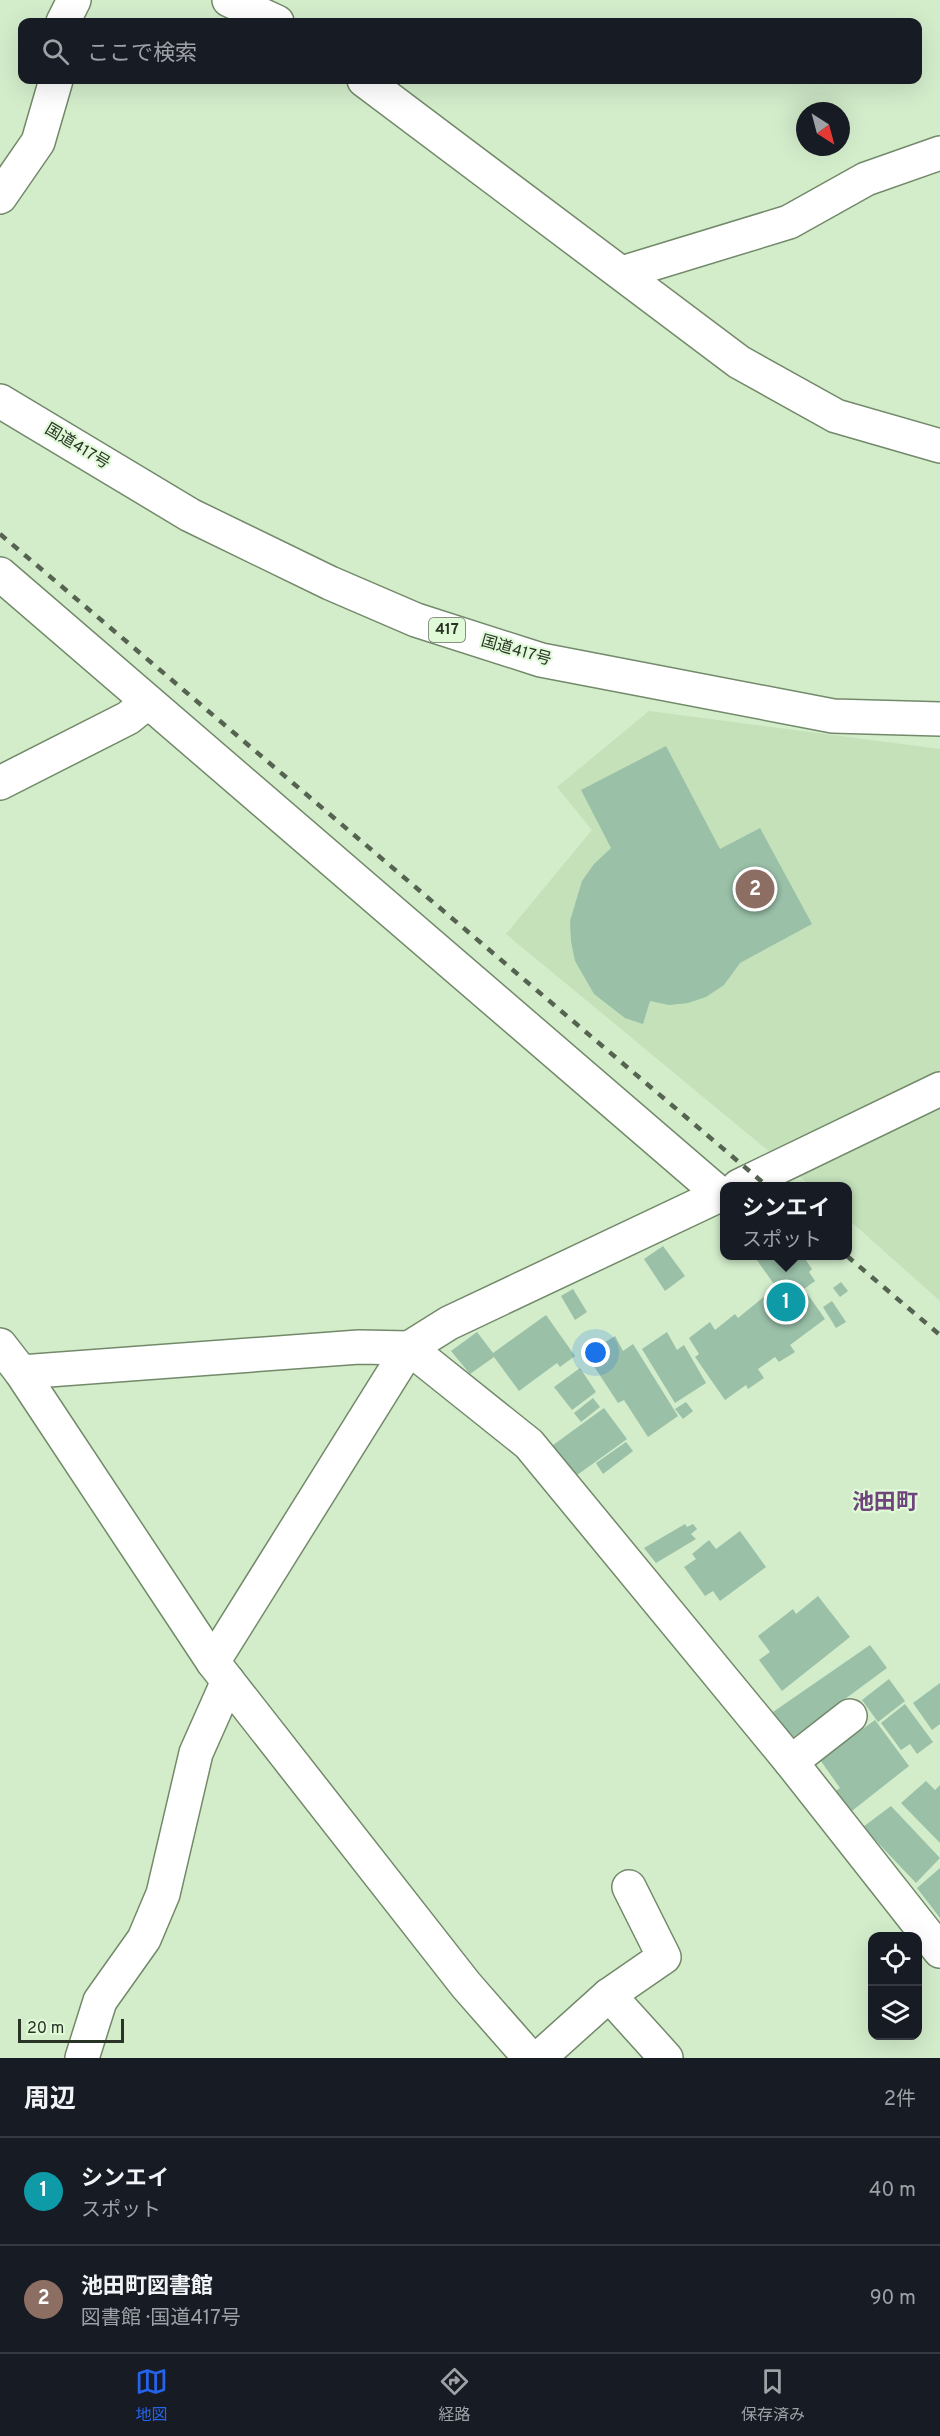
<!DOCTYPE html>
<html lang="ja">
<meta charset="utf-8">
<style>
body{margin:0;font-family:Overpass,"Noto Sans JP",sans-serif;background:#242831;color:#f1f3f6}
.controls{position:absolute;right:18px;bottom:18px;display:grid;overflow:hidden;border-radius:12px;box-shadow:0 6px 24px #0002}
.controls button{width:54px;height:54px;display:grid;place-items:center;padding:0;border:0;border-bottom:2px solid #363941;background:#171b24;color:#f1f3f6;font:30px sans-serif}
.compass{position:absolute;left:796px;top:102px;width:54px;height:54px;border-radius:50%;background:#171b24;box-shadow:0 6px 24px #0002;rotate:144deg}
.scale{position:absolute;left:18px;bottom:15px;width:106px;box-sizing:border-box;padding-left:6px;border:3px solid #293326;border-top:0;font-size:16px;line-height:21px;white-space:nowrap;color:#293326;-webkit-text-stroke:4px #e0fad8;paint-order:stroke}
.you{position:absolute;left:596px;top:1353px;width:21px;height:21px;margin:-15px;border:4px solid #fff;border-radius:50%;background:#1a73e8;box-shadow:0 0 0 9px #1a73e833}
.badge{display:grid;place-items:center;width:39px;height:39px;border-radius:50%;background:#2563eb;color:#fff;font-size:20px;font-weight:700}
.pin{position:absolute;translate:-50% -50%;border:3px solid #fff;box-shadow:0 2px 6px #0006}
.popup{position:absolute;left:720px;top:1182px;width:132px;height:78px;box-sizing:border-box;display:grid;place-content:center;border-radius:12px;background:#171b24;filter:drop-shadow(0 2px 4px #0005);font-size:20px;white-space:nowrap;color:#9ea1a6}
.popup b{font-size:22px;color:#f1f3f6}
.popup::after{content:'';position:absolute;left:50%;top:100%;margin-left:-12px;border:12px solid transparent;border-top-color:#171b24}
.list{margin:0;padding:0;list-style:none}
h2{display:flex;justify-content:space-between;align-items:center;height:78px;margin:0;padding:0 24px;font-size:26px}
h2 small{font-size:20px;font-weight:400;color:#9ea1a6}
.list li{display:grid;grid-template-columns:39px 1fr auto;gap:18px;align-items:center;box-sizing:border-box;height:108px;padding:0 24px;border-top:2px solid #363941}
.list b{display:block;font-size:22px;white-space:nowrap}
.list p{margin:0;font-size:20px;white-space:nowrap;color:#9ea1a6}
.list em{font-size:20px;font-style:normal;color:#9ea1a6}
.icon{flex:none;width:33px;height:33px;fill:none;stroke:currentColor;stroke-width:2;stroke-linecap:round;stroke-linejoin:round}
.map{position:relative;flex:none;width:940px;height:2058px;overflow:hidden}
.search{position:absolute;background:#171b24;box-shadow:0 6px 24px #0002;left:18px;right:18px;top:18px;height:66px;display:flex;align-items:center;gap:15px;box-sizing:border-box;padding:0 21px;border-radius:12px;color:#9ea1a6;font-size:22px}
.sheet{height:294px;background:#171b24}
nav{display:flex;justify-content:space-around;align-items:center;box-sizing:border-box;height:84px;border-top:2px solid #363941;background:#171b24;font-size:16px;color:#9ea1a6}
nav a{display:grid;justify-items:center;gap:3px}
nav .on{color:#2563eb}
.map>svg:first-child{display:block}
.built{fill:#c4e1ba}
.building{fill:#9ac0a8}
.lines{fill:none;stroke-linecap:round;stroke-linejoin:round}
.street-casing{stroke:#72896a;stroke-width:36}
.highway-casing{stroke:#72896a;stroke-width:36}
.street{stroke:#fff;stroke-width:33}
.highway{stroke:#fff;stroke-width:33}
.rail{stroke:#556350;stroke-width:4.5;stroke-dasharray:8 8;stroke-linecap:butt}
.labels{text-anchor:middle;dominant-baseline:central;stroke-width:4.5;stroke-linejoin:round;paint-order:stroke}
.shield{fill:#e0fad8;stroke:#606f5b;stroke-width:1.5}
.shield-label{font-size:15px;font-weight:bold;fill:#293326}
.street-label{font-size:16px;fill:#293326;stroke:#e0fad8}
.district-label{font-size:22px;font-weight:bold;fill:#6f447c;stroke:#e0fad8}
</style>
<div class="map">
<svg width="940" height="2058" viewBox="0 0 940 2058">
<rect width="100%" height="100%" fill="#d3edcb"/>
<polygon class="built" points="649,711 940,749 940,1301 848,1219 848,1186 811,1186 506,934 592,830 557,787"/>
<g class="building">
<polygon points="666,746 720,849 760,828 812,924 740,963 724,985 706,997 688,1003 669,1005 650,1001 643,1024 625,1018 594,994 575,961 571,941 570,921 582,881 594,864 611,848 581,790"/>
<polygon points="663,1246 685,1276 665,1291 644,1259"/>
<polygon points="754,1256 803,1256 812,1269 809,1272 815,1281 804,1289 825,1319 790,1345 795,1352 779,1362 775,1357 758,1369 764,1378 748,1389 746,1385 725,1400 695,1357 699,1354 689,1338 710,1322 715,1330 735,1314 738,1318 776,1287"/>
<polygon points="841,1282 848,1291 840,1297 833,1288"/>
<polygon points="573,1289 587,1312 575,1320 561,1296"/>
<polygon points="832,1301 846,1322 836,1328 823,1307"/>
<polygon points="546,1315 575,1356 560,1367 557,1363 519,1391 494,1357 470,1374 451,1351 477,1332 493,1353"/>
<polygon points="667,1332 677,1350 684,1345 706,1383 675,1403 642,1349"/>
<polygon points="615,1336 623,1351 633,1344 678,1416 648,1437 624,1400 618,1403 586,1354"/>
<polygon points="580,1368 596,1392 572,1410 554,1387"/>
<polygon points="593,1398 600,1407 581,1422 574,1413"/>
<polygon points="686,1402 693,1411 683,1419 675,1409"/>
<polygon points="604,1408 627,1439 573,1478 549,1448"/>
<polygon points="626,1442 633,1451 603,1474 596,1463"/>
<polygon points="685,1524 687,1527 693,1524 697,1529 691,1534 696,1539 656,1563 644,1548"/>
<polygon points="740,1531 766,1567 720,1601 713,1591 705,1596 684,1567 696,1559 692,1554 709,1540 716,1549"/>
<polygon points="818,1596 850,1637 782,1691 759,1660 770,1652 758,1636 793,1609 796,1614"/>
<polygon points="870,1645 887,1668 792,1738 773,1712"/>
<polygon points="889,1679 905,1701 878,1722 862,1700"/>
<polygon points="940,1683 940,1724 932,1730 913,1703"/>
<polygon points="905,1704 933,1742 917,1754 910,1744 901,1750 881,1723"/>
<polygon points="875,1720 909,1766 848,1814 831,1794 840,1788 818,1757 851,1732 853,1736"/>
<polygon points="926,1781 935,1790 940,1785 940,1843 901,1803"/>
<polygon points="891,1806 940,1858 916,1883 863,1827"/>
<polygon points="940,1868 940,1918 917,1888"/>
</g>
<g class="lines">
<g class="street-casing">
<g id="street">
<polyline points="229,0 277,22"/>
<polyline points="63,22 74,0"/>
<polyline points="364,80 739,362 836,416 940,446"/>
<polyline points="0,197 38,142 56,80"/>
<polyline points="622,273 789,222 866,179 940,153"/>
<polyline points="0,574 721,1195"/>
<polyline points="0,783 128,718 148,702"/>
<polyline points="739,1186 940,1089"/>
<polyline points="0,1345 21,1372 213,1662 466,1985 530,2058"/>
<polyline points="21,1372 359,1347 409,1348 529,1444 791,1762 940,1951"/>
<polyline points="213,1662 409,1348 449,1323 724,1193"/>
<polyline points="791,1762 850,1716"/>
<polyline points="629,1887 664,1957 609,1995 666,2058"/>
<polyline points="82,2058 100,2001 144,1939 163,1894 196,1753 228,1681"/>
<polyline points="539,2058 609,1995"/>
</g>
</g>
<g class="highway-casing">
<polyline id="highway" points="0,401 190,515 330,583 416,620 541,660 833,716 940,719"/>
</g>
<use href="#street" class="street"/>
<use href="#highway" class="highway"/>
<g class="rail">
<polyline points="0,534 767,1186"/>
<polyline points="847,1256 940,1335"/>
</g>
</g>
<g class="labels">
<rect class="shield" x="429" y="618" width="36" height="24" rx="4.5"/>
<g class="shield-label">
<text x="447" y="630">417</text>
</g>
<g class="street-label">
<text transform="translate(77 447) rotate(31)">国道417号</text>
<text transform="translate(516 651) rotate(16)">国道417号</text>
</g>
<g class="district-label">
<text x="885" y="1503">池田町</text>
</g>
</g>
</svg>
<div class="controls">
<button><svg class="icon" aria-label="locate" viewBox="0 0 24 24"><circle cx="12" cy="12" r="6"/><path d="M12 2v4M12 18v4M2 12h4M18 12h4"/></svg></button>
<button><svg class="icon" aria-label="layers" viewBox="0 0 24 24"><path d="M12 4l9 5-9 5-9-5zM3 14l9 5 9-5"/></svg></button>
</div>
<svg class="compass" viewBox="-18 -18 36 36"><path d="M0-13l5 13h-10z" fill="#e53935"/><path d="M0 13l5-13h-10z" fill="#9ea1a6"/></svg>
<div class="scale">20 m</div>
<div class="you"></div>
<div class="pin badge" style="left:786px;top:1302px;background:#0f9aa8">1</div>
<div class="popup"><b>シンエイ</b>スポット</div>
<div class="pin badge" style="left:755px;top:889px;background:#8d6e63">2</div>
<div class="search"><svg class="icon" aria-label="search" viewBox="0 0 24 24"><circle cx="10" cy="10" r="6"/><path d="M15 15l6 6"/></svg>ここで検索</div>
</div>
<section class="sheet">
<h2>周辺<small>2件</small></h2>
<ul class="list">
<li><span class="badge" style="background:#0f9aa8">1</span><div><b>シンエイ</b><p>スポット</p></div><em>40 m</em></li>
<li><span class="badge" style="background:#8d6e63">2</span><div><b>池田町図書館</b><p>図書館 · 国道417号</p></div><em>90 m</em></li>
</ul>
</section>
<nav>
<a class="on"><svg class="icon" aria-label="map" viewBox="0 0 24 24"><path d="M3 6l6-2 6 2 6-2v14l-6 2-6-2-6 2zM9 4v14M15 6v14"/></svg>地図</a>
<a><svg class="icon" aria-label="directions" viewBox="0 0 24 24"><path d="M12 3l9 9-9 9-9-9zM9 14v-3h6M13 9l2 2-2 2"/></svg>経路</a>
<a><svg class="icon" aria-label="saved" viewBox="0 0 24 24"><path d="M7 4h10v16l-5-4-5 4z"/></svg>保存済み</a>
</nav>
